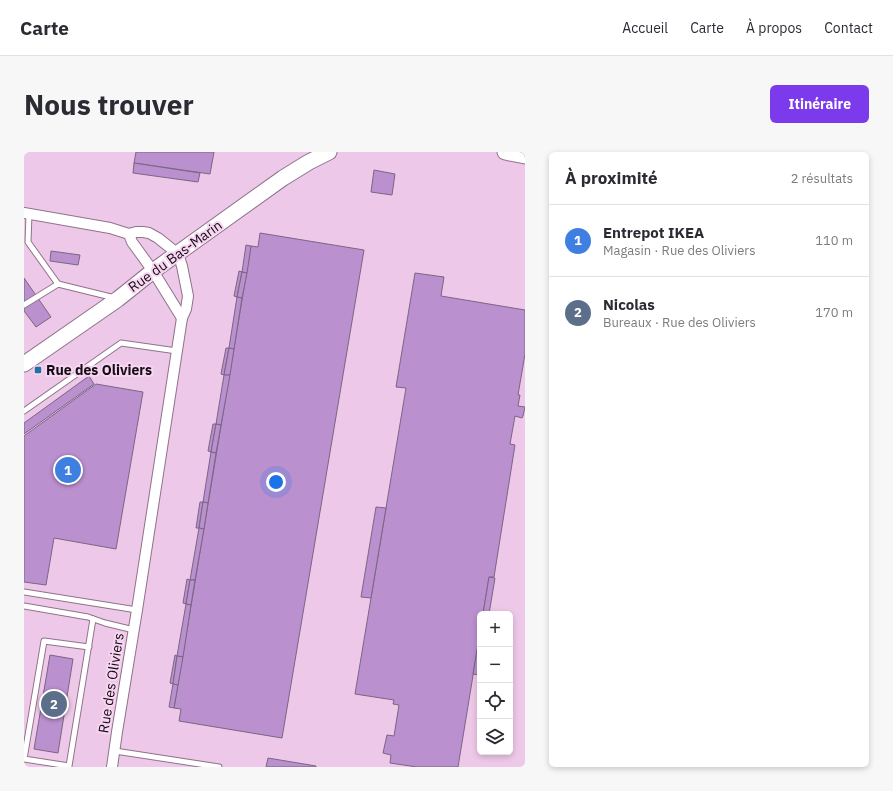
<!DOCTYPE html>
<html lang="fr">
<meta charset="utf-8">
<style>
body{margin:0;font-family:"IBM Plex Sans",sans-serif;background:#f7f7f7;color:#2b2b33}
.controls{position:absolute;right:12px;bottom:12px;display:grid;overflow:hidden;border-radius:6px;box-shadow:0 2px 6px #0003}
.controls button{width:36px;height:36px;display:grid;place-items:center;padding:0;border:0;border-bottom:1px solid #e1e1e2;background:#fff;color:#2b2b33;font:20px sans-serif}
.you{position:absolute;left:252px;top:330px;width:14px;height:14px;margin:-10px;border:3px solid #fff;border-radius:50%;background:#1a73e8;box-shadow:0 0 0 6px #1a73e833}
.badge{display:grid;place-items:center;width:26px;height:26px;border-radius:50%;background:#7c3aed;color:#fff;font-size:13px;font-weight:700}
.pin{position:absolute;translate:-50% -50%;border:2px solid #fff;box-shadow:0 1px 4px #0006}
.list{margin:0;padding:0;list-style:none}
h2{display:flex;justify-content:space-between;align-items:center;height:52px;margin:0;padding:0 16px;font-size:17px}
h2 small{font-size:13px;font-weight:400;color:#7c7c81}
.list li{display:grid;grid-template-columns:26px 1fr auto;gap:12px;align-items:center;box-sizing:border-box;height:72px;padding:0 16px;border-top:1px solid #e1e1e2}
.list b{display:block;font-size:15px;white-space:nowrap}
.list p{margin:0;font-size:13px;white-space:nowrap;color:#7c7c81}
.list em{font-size:13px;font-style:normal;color:#7c7c81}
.icon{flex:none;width:22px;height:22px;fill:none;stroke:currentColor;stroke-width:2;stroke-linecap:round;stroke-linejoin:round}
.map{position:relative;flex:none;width:501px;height:615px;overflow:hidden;border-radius:6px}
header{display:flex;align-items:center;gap:24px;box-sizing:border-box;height:56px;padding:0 20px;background:#fff;border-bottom:1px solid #e1e1e2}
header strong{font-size:19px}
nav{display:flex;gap:22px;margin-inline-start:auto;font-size:14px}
.intro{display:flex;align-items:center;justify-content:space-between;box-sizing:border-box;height:96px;padding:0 24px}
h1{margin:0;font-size:28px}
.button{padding:10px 18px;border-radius:6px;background:#7c3aed;color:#fff;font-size:14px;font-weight:700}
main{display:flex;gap:24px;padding:0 24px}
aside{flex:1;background:#fff;border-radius:6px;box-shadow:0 2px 6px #0003}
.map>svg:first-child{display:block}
.built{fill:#eec8e8;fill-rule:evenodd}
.building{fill:#ba90cf;stroke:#796683}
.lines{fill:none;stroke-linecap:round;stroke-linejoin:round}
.lane-casing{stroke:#8f738a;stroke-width:7}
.street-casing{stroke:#8f738a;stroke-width:12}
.secondary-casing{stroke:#8f738a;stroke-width:17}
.lane{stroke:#fff;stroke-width:5}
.street{stroke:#fff;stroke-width:10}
.secondary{stroke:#fff;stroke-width:15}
.poi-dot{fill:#2171a3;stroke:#f6d6f0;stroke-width:1.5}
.labels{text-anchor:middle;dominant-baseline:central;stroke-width:4;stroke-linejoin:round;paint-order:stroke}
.street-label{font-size:14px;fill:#150b14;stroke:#f6d6f0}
.poi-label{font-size:14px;font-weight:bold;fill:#150b14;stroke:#f6d6f0;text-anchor:start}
</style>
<header>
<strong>Carte</strong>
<nav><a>Accueil</a><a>Carte</a><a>À propos</a><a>Contact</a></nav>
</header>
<div class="intro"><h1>Nous trouver</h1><a class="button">Itinéraire</a></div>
<main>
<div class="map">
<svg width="501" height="615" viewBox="0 0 501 615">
<rect width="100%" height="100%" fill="#f6d6f0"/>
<path class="built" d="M0,0H501V615H0ZM456,462H486V600H456Z"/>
<g class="building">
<polygon points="112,0 190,0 186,22 110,11"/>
<polygon points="110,11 176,21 174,30 109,21"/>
<polygon points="350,18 371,22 368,43 347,40"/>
<polygon points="236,81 340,98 258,586 155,569 157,557 150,556 227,94 234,95"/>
<polygon points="222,93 227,94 223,121 218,120"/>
<polygon points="27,99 56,103 54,113 26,109"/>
<polygon points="215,119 218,120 213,145 210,144"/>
<polygon points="218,120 223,121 218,146 213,145"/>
<polygon points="391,121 420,125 417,144 501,158 501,202 494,243 496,243 494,254 501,255 499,264 498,266 491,264 486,292 491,293 470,425 465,425 459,462 456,462 456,481 434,615 393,615 366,611 367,603 359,601 363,583 370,584 375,553 369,552 370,548 331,542 382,236 372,235"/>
<polygon points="0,126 27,165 12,175 0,159"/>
<polygon points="213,145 218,146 210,197 205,196"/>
<polygon points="202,196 205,196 200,223 197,222"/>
<polygon points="205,196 210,197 206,223 200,223"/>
<polygon points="200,223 206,223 197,273 192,272"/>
<polygon points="65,224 70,232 0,282 0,271"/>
<polygon points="72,232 119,240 92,397 30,386 22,433 0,430 0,284"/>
<polygon points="189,272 192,272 187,300 184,299"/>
<polygon points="192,272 197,273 192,301 187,300"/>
<polygon points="187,300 192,301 184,351 179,350"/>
<polygon points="176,350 179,350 175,376 172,376"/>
<polygon points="179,350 184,351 180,377 175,376"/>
<polygon points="352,355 362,356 347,446 337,445"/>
<polygon points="175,376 180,377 171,428 166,428"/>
<polygon points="465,425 471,426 465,462 459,462"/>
<polygon points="163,427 166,428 162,452 159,451"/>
<polygon points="166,428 171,428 167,453 162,452"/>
<polygon points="162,452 167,453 159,505 153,504"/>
<polygon points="456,481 456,516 455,523 449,522"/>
<polygon points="26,503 49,507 34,601 10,597"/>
<polygon points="151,503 153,504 149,532 146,531"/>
<polygon points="153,504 159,505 154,533 149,532"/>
<polygon points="149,532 154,533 150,556 145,555"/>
<polygon points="244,606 292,614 292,615 242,615"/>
</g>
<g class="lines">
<g class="lane-casing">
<g id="lane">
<polyline points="5,62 4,90 34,132"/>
<polyline points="0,153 34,132 91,146"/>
<polyline points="0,259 97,191 153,199"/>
<polyline points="0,440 113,458"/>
<polyline points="0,454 64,465 81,471 110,478"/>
<polyline points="65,495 20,489 0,607 45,614 69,467"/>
<polyline points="91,599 195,615"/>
</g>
</g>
<g class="street-casing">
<g id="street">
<polyline points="0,61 86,76 105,82 112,80 119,80 125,81 134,86 154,102 158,114 164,144 162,157 158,166 113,458 93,580 88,615"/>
<polyline points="105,82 108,90 129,119 158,166"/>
</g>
</g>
<g class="secondary-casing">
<g id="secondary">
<polyline points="481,0 501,4"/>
<polyline points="0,212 94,147 129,119 259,26 285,10 305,0"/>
</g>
</g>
<use href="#lane" class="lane"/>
<use href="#street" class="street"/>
<use href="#secondary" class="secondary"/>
</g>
<rect class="poi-dot" x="10" y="214" width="8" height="8" rx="2"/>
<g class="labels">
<g class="street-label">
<text transform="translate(151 104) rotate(-36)">Rue du Bas-Marin</text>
<text transform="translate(87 531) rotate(-81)">Rue des Oliviers</text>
</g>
<g class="poi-label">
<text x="22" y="218">Rue des Oliviers</text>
</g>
</g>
</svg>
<div class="controls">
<button>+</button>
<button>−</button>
<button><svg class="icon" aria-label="locate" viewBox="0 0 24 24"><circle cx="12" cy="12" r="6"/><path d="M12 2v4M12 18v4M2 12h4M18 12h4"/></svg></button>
<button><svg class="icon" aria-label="layers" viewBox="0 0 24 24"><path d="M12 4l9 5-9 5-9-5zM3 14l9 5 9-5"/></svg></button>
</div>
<div class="you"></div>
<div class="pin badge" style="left:44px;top:318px;background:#3f7fe0">1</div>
<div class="pin badge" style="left:30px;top:552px;background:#5c6f8a">2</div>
</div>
<aside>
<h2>À proximité<small>2 résultats</small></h2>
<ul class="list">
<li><span class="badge" style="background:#3f7fe0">1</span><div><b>Entrepot IKEA</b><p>Magasin · Rue des Oliviers</p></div><em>110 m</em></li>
<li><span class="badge" style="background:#5c6f8a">2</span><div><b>Nicolas</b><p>Bureaux · Rue des Oliviers</p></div><em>170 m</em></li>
</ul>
</aside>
</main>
